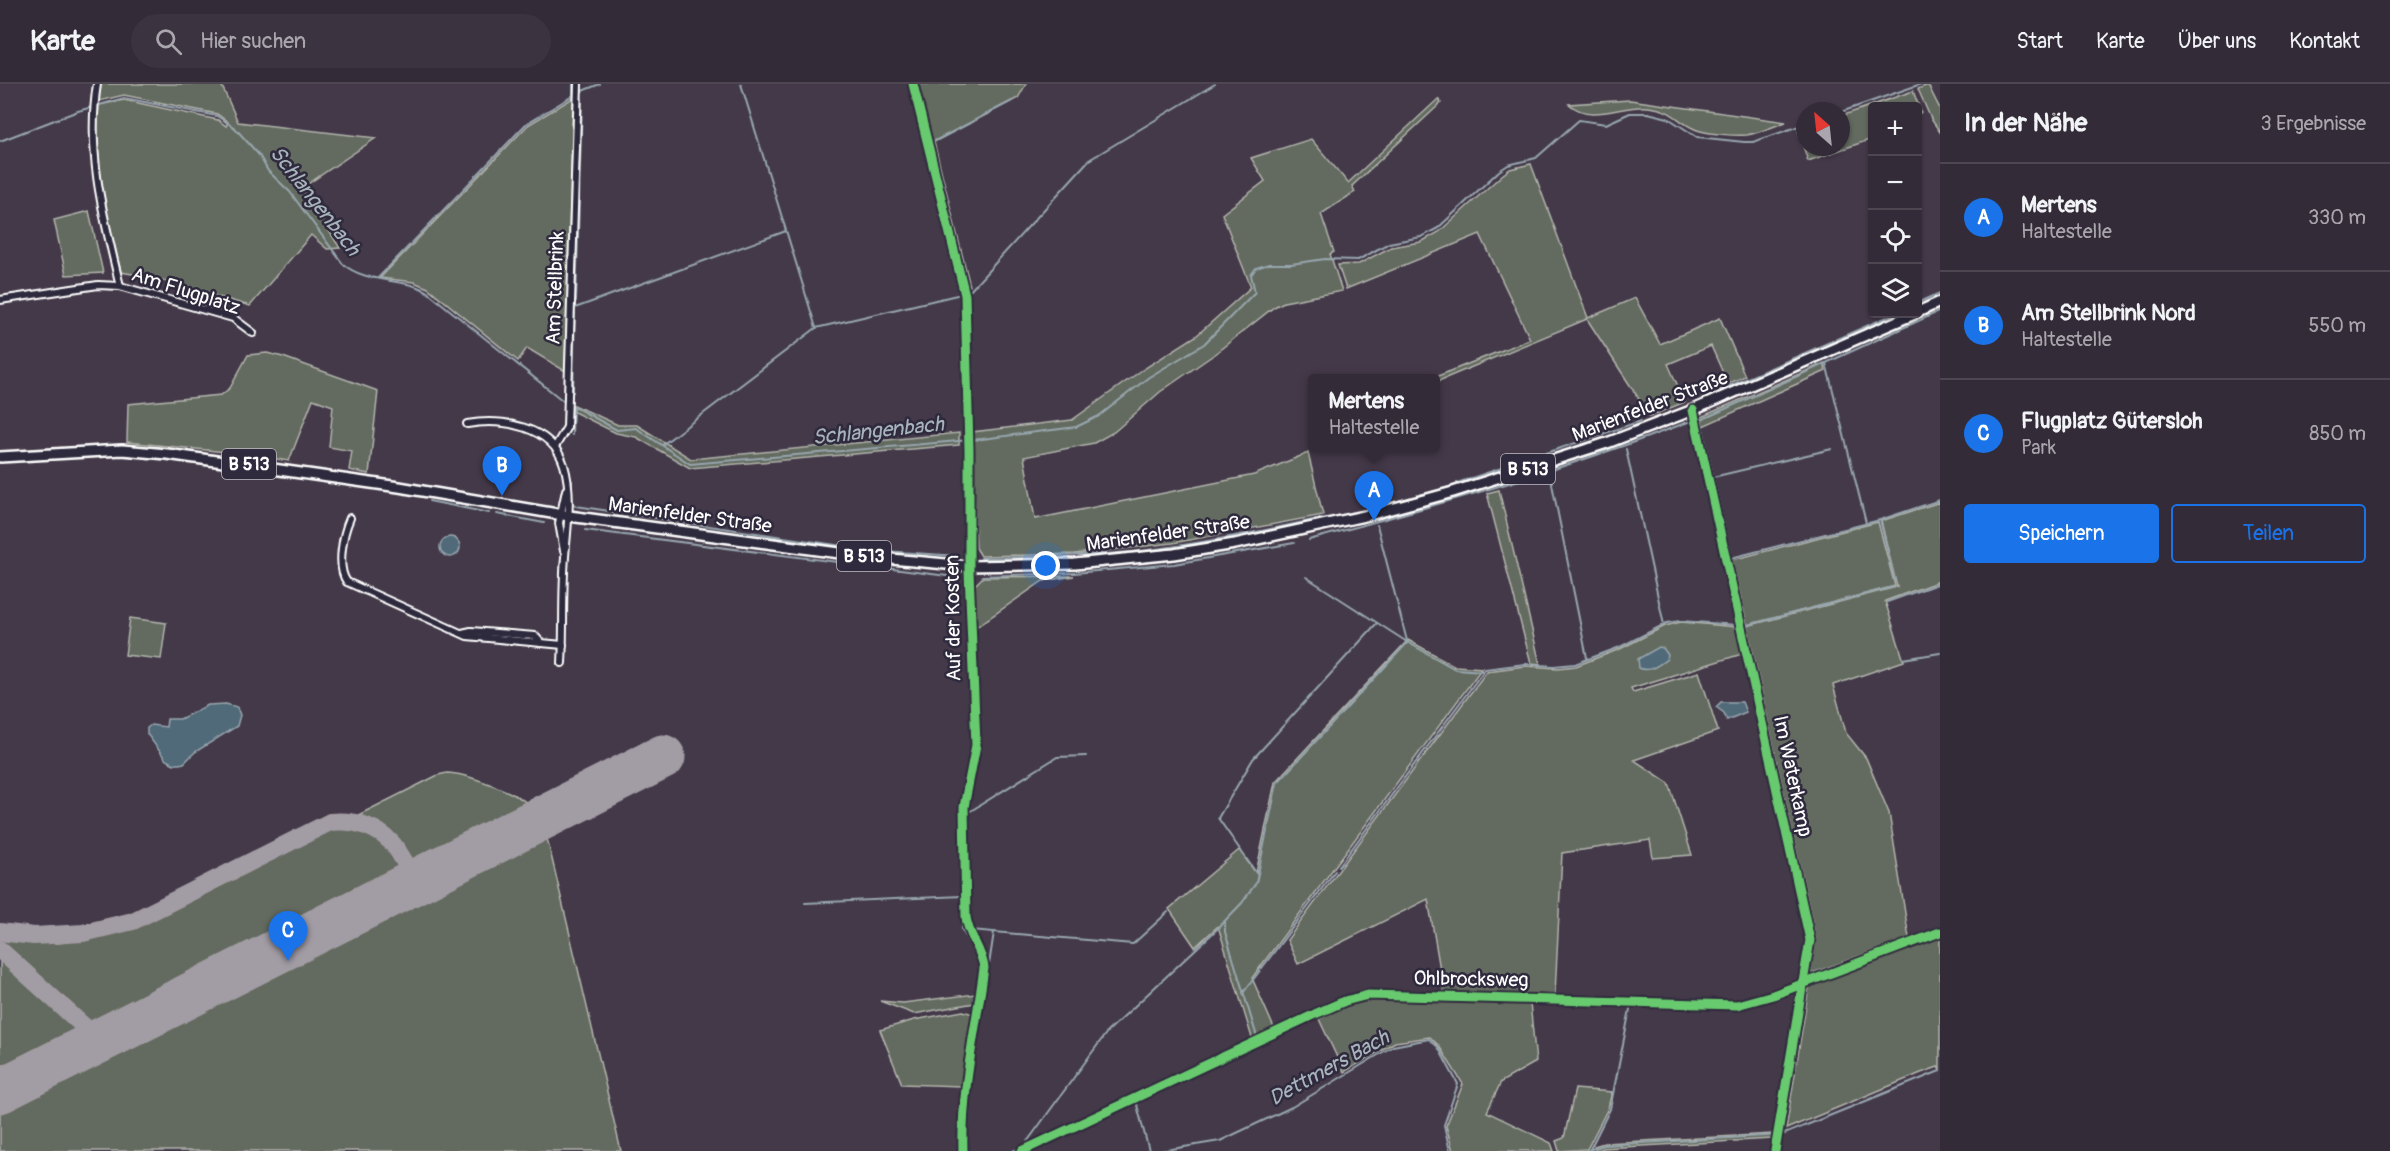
<!DOCTYPE html>
<html lang="de">
<meta charset="utf-8">
<style>
body{margin:0;font-family:Pangolin,sans-serif;background:#3b333f;color:#f1f3f6}
.controls{position:absolute;right:18px;top:18px;display:grid;overflow:hidden;border-radius:6px;box-shadow:0 2px 4px #0004}
.controls button{width:54px;height:54px;display:grid;place-items:center;padding:0;border:0;border-bottom:2px solid #4e4752;background:#332b37;color:#f1f3f6;font:30px sans-serif}
.compass{position:absolute;left:1796px;top:18px;width:54px;height:54px;border-radius:50%;background:#332b37;box-shadow:0 2px 4px #0004;rotate:333deg}
.you{position:absolute;left:1046px;top:482px;width:21px;height:21px;margin:-15px;border:4px solid #fff;border-radius:50%;background:#1a73e8;box-shadow:0 0 0 9px #1a73e833}
.badge{display:grid;place-items:center;width:39px;height:39px;border-radius:50%;background:#1a73e8;color:#fff;font-size:20px;font-weight:700}
.pin{position:absolute;translate:-50% -50px;filter:drop-shadow(0 2px 3px #0008)}
.pin::after{content:'';position:absolute;top:32px;width:21px;height:18px;background:inherit;clip-path:polygon(0 0,100% 0,50% 100%)}
.popup{position:absolute;left:1308px;top:290px;width:132px;height:78px;box-sizing:border-box;display:grid;place-content:center;border-radius:6px;background:#332b37;filter:drop-shadow(0 2px 4px #0005);font-size:20px;white-space:nowrap;color:#a9a7ad}
.popup b{font-size:22px;color:#f1f3f6}
.popup::after{content:'';position:absolute;left:50%;top:100%;margin-left:-12px;border:12px solid transparent;border-top-color:#332b37}
.list{margin:0;padding:0;list-style:none}
h2{display:flex;justify-content:space-between;align-items:center;height:78px;margin:0;padding:0 24px;font-size:26px}
h2 small{font-size:20px;font-weight:400;color:#a9a7ad}
.list li{display:grid;grid-template-columns:39px 1fr auto;gap:18px;align-items:center;box-sizing:border-box;height:108px;padding:0 24px;border-top:2px solid #4e4752}
.list b{display:block;font-size:22px;white-space:nowrap}
.list p{margin:0;font-size:20px;white-space:nowrap;color:#a9a7ad}
.list em{font-size:20px;font-style:normal;color:#a9a7ad}
.actions{display:flex;gap:12px;padding:18px 24px}
.actions a{flex:1;padding:14px 0;border:2px solid #1a73e8;border-radius:6px;text-align:center;font-size:21px;color:#1a73e8}
.actions .main{background:#1a73e8;color:#fff}
.icon{flex:none;width:33px;height:33px;fill:none;stroke:currentColor;stroke-width:2;stroke-linecap:round;stroke-linejoin:round}
.map{position:relative;flex:none;width:1940px;height:1067px;overflow:hidden}
header{display:flex;align-items:center;gap:36px;box-sizing:border-box;height:84px;padding:0 30px;background:#332b37;border-bottom:2px solid #4e4752}
header strong{font-size:28px}
nav{display:flex;gap:33px;margin-inline-start:auto;font-size:21px}
.search{width:420px;height:54px;background:#3b333f;display:flex;align-items:center;gap:15px;box-sizing:border-box;padding:0 21px;border-radius:33px;color:#a9a7ad;font-size:22px}
main{display:flex}
aside{flex:1;background:#332b37}
.map>svg:first-child{display:block}
.green{fill:#646b5e;stroke:#b2b5ae;stroke-width:1.5}
.water{fill:#516a79;stroke:#97a6af;stroke-width:1.5}
.lines{fill:none;stroke-linecap:round;stroke-linejoin:round}
.stream{stroke:#97a6af;stroke-width:2}
.taxiway{stroke:#a29ca4;stroke-width:18}
.runway{stroke:#a29ca4;stroke-width:45}
.minor-casing{stroke:#fff;stroke-width:10}
.primary-casing{stroke:#fff;stroke-width:14}
.minor{stroke:#2f2a3d;stroke-width:6}
.primary{stroke:#2f2a3d;stroke-width:9}
.cycleway-casing{stroke:#2f2a3d;stroke-width:13}
.cycleway{stroke:#67ca6e;stroke-width:9}
.labels{text-anchor:middle;dominant-baseline:central;stroke-width:5;stroke-linejoin:round;paint-order:stroke}
.shield{fill:#2f2a3d;stroke:#c1bfc5;stroke-width:1.5}
.shield-label{font-size:18px;font-weight:bold;fill:#fff}
.street-label{font-size:20px;fill:#fff;stroke:#2f2a3d}
.water-label{font-size:21px;font-style:italic;fill:#a8b4bc;stroke:#2f2a3d}
</style>
<header>
<strong>Karte</strong>
<div class="search"><svg class="icon" aria-label="search" viewBox="0 0 24 24"><circle cx="10" cy="10" r="6"/><path d="M15 15l6 6"/></svg>Hier suchen</div>
<nav><a>Start</a><a>Karte</a><a>Über uns</a><a>Kontakt</a></nav>
</header>
<main>
<div class="map">
<svg width="1940" height="1067" viewBox="0 0 1940 1067">
<rect width="100%" height="100%" fill="#443949"/>
<filter id="ink" filterUnits="userSpaceOnUse"><feTurbulence type="fractalNoise" baseFrequency=".0167" numOctaves="2"/><feDisplacementMap in="SourceGraphic" scale="12" xChannelSelector="R" yChannelSelector="G"/><feConvolveMatrix kernelMatrix="1 2 1 2 8 2 1 2 1" color-interpolation-filters="sRGB"/></filter>
<g filter="url(#ink)">
<g class="green">
<path d="M101,0H221L238,38L376,54L302,104L340,164L327,165L311,151L250,222L150,193L121,188C108,133 92,78 99,21L124,16L218,36L226,42L228,38L217,30L124,11L99,17Z"/>
<polygon points="908,0 1026,0 1018,14 934,58 970,202 959,209"/>
<polygon points="1928,1 1940,25 1940,48 1931,35 1918,5"/>
<polygon points="1913,7 1921,28 1918,31 1918,22 1872,22 1872,55 1808,77 1798,47 1805,45 1805,63 1841,63 1841,32"/>
<polygon points="573,14 565,287 527,264 518,277 428,204 414,198 380,194 528,41"/>
<polygon points="1438,15 1441,19 1352,102 1355,108 1321,130 1334,168 1330,170 1342,207 1284,218 1274,223 1212,272 1160,308 1114,348 1094,359 1024,373 1035,435 1254,391 1308,369 1323,431 1173,459 1075,470 981,472 976,464 972,348 1072,336 1142,286 1196,252 1251,203 1222,130 1265,97 1251,74 1311,55 1348,99"/>
<path d="M1630,16L1786,38C1774,42 1760,49 1747,51C1736,52 1708,50 1697,46C1676,38 1676,26 1648,23C1623,20 1591,40 1569,20Z"/>
<polygon points="1531,80 1588,234 1635,214 1660,260 1720,234 1745,292 1728,300 1711,262 1668,280 1685,318 1650,332 1587,235 1436,298 1436,294 1433,294 1530,255 1480,150 1346,205 1338,181 1359,180 1391,163 1421,158 1439,148 1502,91 1510,85"/>
<polygon points="89,127 103,189 66,191 54,136"/>
<polygon points="267,269 283,273 378,307 369,390 349,386 352,367 329,363 333,322 313,315 289,377 246,370 127,358 128,320 221,311 230,304 248,271"/>
<polygon points="1824,279 1826,287 1703,342 1701,333"/>
<polygon points="574,321 618,341 637,341 691,375 959,349 959,361 690,384 636,353 616,349 574,328"/>
<polygon points="1499,406 1540,580 1531,579 1487,409"/>
<polygon points="1940,418 1940,497 1885,517 1904,577 1833,601 1846,649 1866,674 1889,729 1909,854 1810,890 1816,855 1747,542 1897,503 1881,437"/>
<polygon points="1878,438 1895,502 1747,541 1732,476"/>
<polygon points="1074,492 1043,497 976,543 975,501 983,493"/>
<polygon points="130,534 166,539 161,575 125,571"/>
<polygon points="1681,538 1737,543 1742,570 1631,604 1633,608 1699,588 1718,647 1634,676 1669,699 1692,771 1653,774 1650,756 1562,769 1555,910 1444,909 1428,815 1298,880 1287,856 1487,587 1525,582 1558,584 1576,582 1620,565 1665,542"/>
<polygon points="1408,556 1455,582 1482,584 1252,894 1274,944 1252,954 1218,842 1195,863 1169,825 1239,766 1256,789 1275,698"/>
<path d="M447,689C464,689 517,708 529,721C538,731 542,746 548,758L621,1067H0V856L58,859L90,855L135,843L438,691Z"/>
<polygon points="1940,852 1940,986 1938,983 1921,989 1786,1045 1809,903"/>
<polygon points="975,910 974,919 914,930 880,917 903,919"/>
<polygon points="1368,915 1530,919 1536,978 1501,998 1487,1028 1551,1059 1554,1067 1453,1067 1446,1042 1463,1000 1439,962 1430,953 1395,958 1344,988 1319,935 1347,921"/>
<polygon points="963,927 973,930 961,1002 902,1000 880,946 914,936"/>
<polygon points="1575,1005 1612,1008 1608,1024 1587,1065 1559,1067 1556,1057 1564,1054"/>
<polygon points="1773,1050 1772,1055 1604,1064 1596,1067 1594,1062 1604,1059"/>
</g>
<g class="water">
<circle cx="450" cy="463" r="10"/>
<path d="M1659,563L1663,564L1668,571L1667,575C1659,581 1649,589 1639,584L1638,575Z"/>
<polygon points="1721,618 1742,618 1746,628 1727,636 1724,629 1716,623"/>
<polygon points="226,620 237,623 240,631 237,642 195,668 184,679 179,680 174,680 166,676 147,650 147,644 151,641 166,643 167,635 180,635 208,621"/>
</g>
<g class="lines">
<g class="stream">
<polyline points="741,0 816,244"/>
<polyline points="582,7 600,0"/>
<polyline points="573,12 573,0"/>
<polyline points="1841,28 1921,0"/>
<path d="M0,57L78,27L124,14L217,32L235,44L259,71L268,87L290,108L343,180C366,200 401,193 426,207L562,316L617,346L636,344L690,380L982,355L1076,343L1099,332L1149,293L1204,260L1255,208L1251,191L1256,184L1269,180H1291L1325,175L1358,176L1389,159L1421,153L1438,144L1499,87L1508,81L1536,74L1579,36L1606,40L1630,29H1648L1668,34L1697,53L1744,58H1753L1805,40"/>
<polyline points="933,58 1012,17"/>
<polyline points="378,194 526,40 574,11"/>
<polyline points="969,208 1089,76 1215,0"/>
<polyline points="576,217 582,15"/>
<polyline points="1918,219 1940,209"/>
<polyline points="1826,279 1866,439"/>
<polyline points="1720,306 1894,230"/>
<polyline points="573,308 575,224 786,147"/>
<polyline points="572,351 573,322"/>
<polyline points="662,361 816,244 957,211"/>
<polyline points="1626,365 1664,541"/>
<polyline points="1713,393 1832,365"/>
<polyline points="1551,395 1587,574"/>
<polyline points="572,397 572,417 576,422 869,466 958,472"/>
<polyline points="1457,399 1641,337"/>
<polyline points="429,417 489,429"/>
<polyline points="497,430 544,439"/>
<polyline points="1880,436 1895,498"/>
<polyline points="1377,441 1407,557"/>
<polyline points="585,446 955,493"/>
<path d="M1309,456C1437,421 1564,386 1688,338"/>
<polyline points="1729,465 1701,336 1940,227"/>
<path d="M981,474C1032,473 1082,472 1132,468C1196,461 1259,448 1322,434"/>
<polyline points="1731,474 1880,436 1940,416"/>
<polyline points="982,492 1074,489 1174,480 1294,459"/>
<polyline points="1306,493 1407,558 1455,585 1483,587"/>
<polyline points="1887,518 1940,499"/>
<polyline points="1747,541 1893,503"/>
<polyline points="1903,575 1940,569"/>
<polyline points="1086,672 1057,673 969,728 971,846 1133,860 1168,828"/>
<polyline points="1795,767 1814,852 1809,887"/>
<polyline points="1339,782 1485,585 1525,580 1554,582 1575,580 1620,563 1667,539 1680,537 1737,541"/>
<polyline points="1257,790 1218,734 1253,675 1377,539"/>
<polyline points="805,819 962,812 962,846 981,878 975,919"/>
<polyline points="1814,891 1940,843"/>
<polyline points="1243,909 1335,787"/>
<polyline points="1595,913 1712,916"/>
<polyline points="1539,920 1627,923"/>
<polyline points="964,996 966,978"/>
<polyline points="1137,1021 1149,1067"/>
<polyline points="1043,1054 1257,953 1225,848 1225,838"/>
<polyline points="1590,1065 1610,1025 1630,925"/>
<polyline points="967,1067 969,1012 994,848"/>
<polyline points="1013,1067 1024,1062 1107,948 1215,847 1242,819 1256,799 1277,699 1408,558"/>
<polyline points="1033,1067 1075,1048"/>
<polyline points="1160,1067 1220,1057 1292,1023 1393,962 1429,955 1438,963 1458,1000 1444,1041 1450,1067"/>
<polyline points="1586,1067 1604,1061 1782,1051 1940,987"/>
<polyline points="1779,1067 1806,905"/>
</g>
<g class="taxiway">
<path d="M0,848L34,852L83,849L133,837L330,738C352,736 374,741 391,758C401,768 408,786 416,798"/>
<polyline points="0,866 100,957"/>
</g>
<polyline class="runway" points="0,1007 663,673"/>
<g class="minor-casing">
<g id="minor">
<path d="M97,0C86,70 104,135 120,202"/>
<path d="M913,0L965,211L969,366V487L976,661L964,723L966,833C968,852 982,865 984,884C976,945 961,1006 963,1067"/>
<polyline points="0,216 98,201 120,202 233,234 253,249"/>
<polyline points="1693,326 1810,856 1775,1067"/>
<path d="M467,340C502,334 552,342 564,381C573,411 567,443 565,473C562,508 564,543 562,579"/>
<polyline points="555,363 567,343 578,0"/>
<path d="M350,434C343,450 336,483 347,498L467,552L563,561"/>
<polyline points="564,467 559,439 566,406"/>
<polyline points="462,549 471,547 535,552 541,559"/>
<polyline points="1022,1067 1315,930 1345,917 1368,911 1737,921 1773,911 1940,848"/>
</g>
</g>
<g class="primary-casing">
<g id="primary">
<polyline points="1918,228 1940,218"/>
<polyline points="0,373 122,366 167,370 399,403 569,432 869,473 968,482 1075,480 1174,470 1235,460 1369,431 1453,408 1607,359 1693,326 1914,230"/>
</g>
</g>
<use href="#minor" class="minor"/>
<use href="#primary" class="primary"/>
<g class="cycleway-casing">
<g id="cycleway">
<path d="M913,0L965,211L969,366V487L976,661L964,723L966,833C968,852 982,865 984,884C976,945 961,1006 963,1067"/>
<polyline points="1693,326 1810,856 1775,1067"/>
<polyline points="1022,1067 1315,930 1345,917 1368,911 1737,921 1773,911 1940,848"/>
</g>
</g>
<use href="#cycleway" class="cycleway"/>
</g>
</g>
<g class="labels">
<g class="shield">
<rect x="222" y="365" width="54" height="30" rx="4.5"/>
<rect x="1501" y="370" width="54" height="30" rx="4.5"/>
<rect x="837" y="457" width="54" height="30" rx="4.5"/>
</g>
<g class="shield-label">
<text x="249" y="380">B 513</text>
<text x="1528" y="385">B 513</text>
<text x="864" y="472">B 513</text>
</g>
<g class="street-label">
<text transform="translate(555 204) rotate(-88)">Am Stellbrink</text>
<text transform="translate(186 207) rotate(18)">Am Flugplatz</text>
<text transform="translate(1650 322) rotate(-21)">Marienfelder Straße</text>
<text transform="translate(690 431) rotate(8)">Marienfelder Straße</text>
<text transform="translate(1168 449) rotate(-8)">Marienfelder Straße</text>
<text transform="translate(953 534) rotate(-91)">Auf der Kosten</text>
<text transform="translate(1793 692) rotate(78)">Im Waterkamp</text>
<text transform="translate(1471 895) rotate(1)">Ohlbrocksweg</text>
</g>
<g class="water-label">
<text transform="translate(315 117) rotate(52)">Schlangenbach</text>
<text transform="translate(878 347) rotate(-6)">Schlangenbach</text>
<text transform="translate(1329 984) rotate(-29)">Dettmers Bach</text>
</g>
</g>
</svg>
<div class="controls">
<button>+</button>
<button>−</button>
<button><svg class="icon" aria-label="locate" viewBox="0 0 24 24"><circle cx="12" cy="12" r="6"/><path d="M12 2v4M12 18v4M2 12h4M18 12h4"/></svg></button>
<button><svg class="icon" aria-label="layers" viewBox="0 0 24 24"><path d="M12 4l9 5-9 5-9-5zM3 14l9 5 9-5"/></svg></button>
</div>
<svg class="compass" viewBox="-18 -18 36 36"><path d="M0-13l5 13h-10z" fill="#e53935"/><path d="M0 13l5-13h-10z" fill="#a9a7ad"/></svg>
<div class="you"></div>
<div class="pin badge" style="left:1374px;top:437px">A</div>
<div class="popup"><b>Mertens</b>Haltestelle</div>
<div class="pin badge" style="left:502px;top:412px">B</div>
<div class="pin badge" style="left:288px;top:877px">C</div>
</div>
<aside>
<h2>In der Nähe<small>3 Ergebnisse</small></h2>
<ul class="list">
<li><span class="badge">A</span><div><b>Mertens</b><p>Haltestelle</p></div><em>330 m</em></li>
<li><span class="badge">B</span><div><b>Am Stellbrink Nord</b><p>Haltestelle</p></div><em>550 m</em></li>
<li><span class="badge">C</span><div><b>Flugplatz Gütersloh</b><p>Park</p></div><em>850 m</em></li>
</ul>
<div class="actions"><a class="main">Speichern</a><a>Teilen</a></div>
</aside>
</main>
